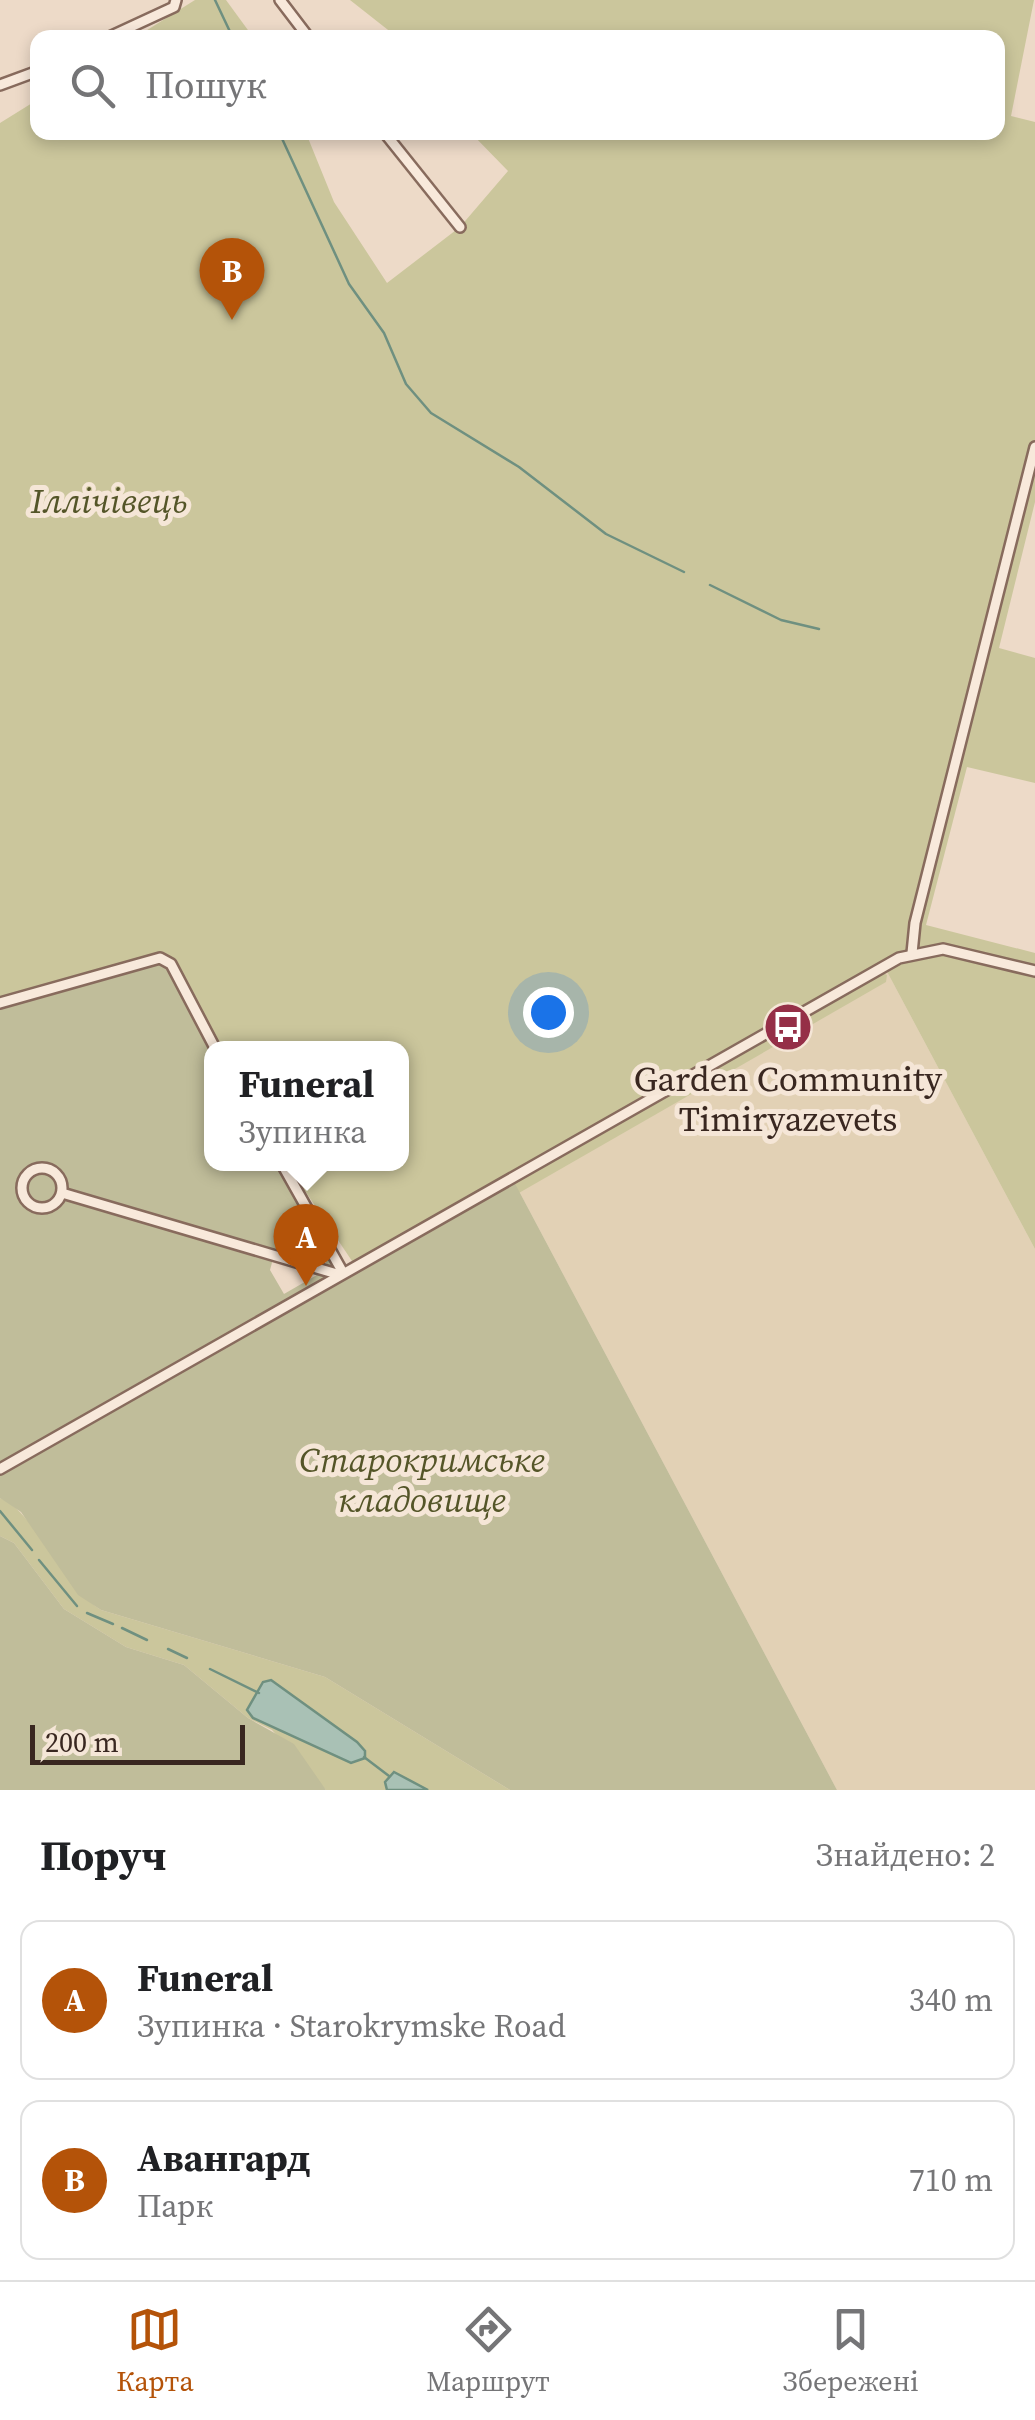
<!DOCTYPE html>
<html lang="uk">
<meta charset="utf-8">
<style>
body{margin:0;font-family:"Source Serif 4",serif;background:#f6f6f6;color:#202124}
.scale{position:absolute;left:30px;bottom:25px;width:215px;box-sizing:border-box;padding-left:10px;border:5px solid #392720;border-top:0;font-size:28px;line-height:35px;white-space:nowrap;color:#392720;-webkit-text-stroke:8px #f5e6d7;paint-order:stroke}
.you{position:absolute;left:548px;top:1012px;width:35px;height:35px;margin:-25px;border:8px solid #fff;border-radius:50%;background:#1a73e8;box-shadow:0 0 0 15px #1a73e833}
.badge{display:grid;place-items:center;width:65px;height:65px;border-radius:50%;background:#b45309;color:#fff;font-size:32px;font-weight:700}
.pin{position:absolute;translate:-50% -82px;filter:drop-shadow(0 2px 5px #0008)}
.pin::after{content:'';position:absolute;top:52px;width:35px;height:30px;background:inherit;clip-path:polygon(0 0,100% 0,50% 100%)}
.popup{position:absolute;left:204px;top:1041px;width:205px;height:130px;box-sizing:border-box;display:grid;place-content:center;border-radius:20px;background:#fff;filter:drop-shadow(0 2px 8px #0005);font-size:32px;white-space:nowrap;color:#757577}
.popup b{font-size:38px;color:#202124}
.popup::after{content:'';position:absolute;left:50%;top:100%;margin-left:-20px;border:20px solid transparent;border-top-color:#fff}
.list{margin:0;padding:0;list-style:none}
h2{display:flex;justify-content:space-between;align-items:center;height:130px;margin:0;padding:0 40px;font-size:42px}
h2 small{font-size:32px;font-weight:400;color:#757577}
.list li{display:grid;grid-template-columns:65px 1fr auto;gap:30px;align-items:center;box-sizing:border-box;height:160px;margin:0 20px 20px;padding:0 20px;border:2px solid #e0e0e0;border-radius:20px}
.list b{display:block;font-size:38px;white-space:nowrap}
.list p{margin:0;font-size:32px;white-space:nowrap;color:#757577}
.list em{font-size:32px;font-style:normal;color:#757577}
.icon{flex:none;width:55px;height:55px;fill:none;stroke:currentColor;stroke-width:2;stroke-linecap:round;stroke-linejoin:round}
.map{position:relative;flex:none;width:1035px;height:1790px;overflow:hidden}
.search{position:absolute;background:#fff;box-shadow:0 5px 15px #0003;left:30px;right:30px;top:30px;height:110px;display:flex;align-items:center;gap:25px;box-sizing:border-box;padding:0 35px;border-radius:20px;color:#757577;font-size:38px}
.sheet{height:490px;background:#fff}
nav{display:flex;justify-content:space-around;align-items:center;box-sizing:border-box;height:140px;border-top:2px solid #e0e0e0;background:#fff;font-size:28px;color:#757577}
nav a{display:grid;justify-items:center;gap:5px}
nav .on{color:#b45309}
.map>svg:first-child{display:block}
.farmland{fill:#e2d1b5}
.green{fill:#cbc69c}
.cemetery{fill:#c0bd9a;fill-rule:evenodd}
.water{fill:#a9c1b5;stroke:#6f9080;stroke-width:2.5}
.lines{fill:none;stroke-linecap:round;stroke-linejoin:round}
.stream{stroke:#6f9080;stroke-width:2.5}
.minor-casing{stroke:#886b5d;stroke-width:14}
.minor{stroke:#f8e9db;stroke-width:9}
.labels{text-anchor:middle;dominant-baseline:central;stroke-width:10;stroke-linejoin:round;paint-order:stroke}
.park-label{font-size:35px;font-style:italic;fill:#545528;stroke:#f5e6d7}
.poi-label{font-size:35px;fill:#392720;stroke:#f5e6d7}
</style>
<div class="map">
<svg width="1035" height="1790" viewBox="0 0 1035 1790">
<rect width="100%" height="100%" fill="#eddac8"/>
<polygon class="farmland" points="884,966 1035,1249 1035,1790 837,1790 511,1176"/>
<g class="green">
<polygon points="195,0 226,0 253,37 136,37"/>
<polygon points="350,0 1034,0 1011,116 1035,122 1035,502 999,648 1035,658 1035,783 967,767 926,925 1035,953 1035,1249 884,966 354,1264 287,1164 401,1164 401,1048 215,1048 0,1003 0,123 37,100 38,132 306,133 334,202 387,283 460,227 508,171 471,133 998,132 998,38 397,37"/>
<polygon points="881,972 887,975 886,982 352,1289 345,1280"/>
<path d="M0,1498C37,1513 56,1581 101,1610L325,1677L510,1790H326L272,1730L248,1718L184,1665L126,1647L64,1609L14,1543L0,1536Z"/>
</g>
<g class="cemetery">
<path d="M154,959L171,964L211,1048V1164H282L342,1270L511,1176L837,1790H510L325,1677L101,1610L78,1595L21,1512L0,1498V1003ZM303,1222L329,1268L284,1294L270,1270L281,1229Z"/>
<polygon points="0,1536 14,1543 64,1609 126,1647 184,1665 248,1718 294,1744 326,1790 0,1790"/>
</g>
<g class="water">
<polygon points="271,1680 357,1742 365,1751 365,1758 351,1763 253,1718 247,1710 263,1682"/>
<polygon points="394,1772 428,1790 387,1790 385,1782"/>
</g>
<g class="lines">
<g class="stream">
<polyline points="215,0 233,38"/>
<polyline points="279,132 349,284 384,333 406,384 431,413 519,467 606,534 684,572"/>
<polyline points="710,585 781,620 819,629"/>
<polyline points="0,1511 32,1550"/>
<polyline points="39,1560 77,1606"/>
<polyline points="87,1613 113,1624"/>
<polyline points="122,1628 147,1640"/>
<polyline points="168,1649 187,1658"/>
<polyline points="210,1669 259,1693"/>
<polyline points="364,1757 389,1776"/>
</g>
<g class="minor-casing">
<g id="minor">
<polyline points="280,0 309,38"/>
<polyline points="107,38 174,7 176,0"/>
<polyline points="0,85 38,71"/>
<polyline points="384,132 460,227"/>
<polyline points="912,953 915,923 1035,447"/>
<polyline points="0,1003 160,958 171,964 215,1048"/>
<polyline points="282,1164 342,1271"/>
<circle cx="42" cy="1188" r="20"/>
<polyline points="62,1193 337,1274"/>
<polyline points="0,1469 899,958 943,949 1035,971"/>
</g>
</g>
<use href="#minor" class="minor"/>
</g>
<defs>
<g id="bus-disc" transform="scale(2.5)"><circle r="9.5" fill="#952f47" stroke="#f5e6d7"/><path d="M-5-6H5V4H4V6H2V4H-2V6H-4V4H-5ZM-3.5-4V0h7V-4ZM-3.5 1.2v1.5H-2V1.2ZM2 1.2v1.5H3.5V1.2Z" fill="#fff"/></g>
</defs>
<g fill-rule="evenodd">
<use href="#bus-disc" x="788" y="1027"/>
</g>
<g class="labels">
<g class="park-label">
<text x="109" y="501">Іллічівець</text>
<text x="422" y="1460">Старокримське<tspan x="422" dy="40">кладовище</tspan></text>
</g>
<g class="poi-label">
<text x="788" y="1079">Garden Community<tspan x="788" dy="40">Timiryazevets</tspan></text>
</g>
</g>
</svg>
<div class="scale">200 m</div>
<div class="you"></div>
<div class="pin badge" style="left:306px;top:1286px">A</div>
<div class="popup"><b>Funeral</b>Зупинка</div>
<div class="pin badge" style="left:232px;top:320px">B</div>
<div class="search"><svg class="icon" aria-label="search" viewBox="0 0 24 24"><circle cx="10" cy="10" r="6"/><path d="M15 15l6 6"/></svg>Пошук</div>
</div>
<section class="sheet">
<h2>Поруч<small>Знайдено: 2</small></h2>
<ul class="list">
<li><span class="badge">A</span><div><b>Funeral</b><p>Зупинка · Starokrymske Road</p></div><em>340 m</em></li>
<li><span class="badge">B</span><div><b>Авангард</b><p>Парк</p></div><em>710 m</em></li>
</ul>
</section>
<nav>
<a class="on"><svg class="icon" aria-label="map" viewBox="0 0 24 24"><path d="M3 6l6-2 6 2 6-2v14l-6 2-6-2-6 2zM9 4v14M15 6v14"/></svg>Карта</a>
<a><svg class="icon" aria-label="directions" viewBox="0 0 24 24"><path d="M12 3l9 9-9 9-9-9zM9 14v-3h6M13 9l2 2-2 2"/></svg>Маршрут</a>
<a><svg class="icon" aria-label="saved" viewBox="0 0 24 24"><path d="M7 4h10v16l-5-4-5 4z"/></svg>Збережені</a>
</nav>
